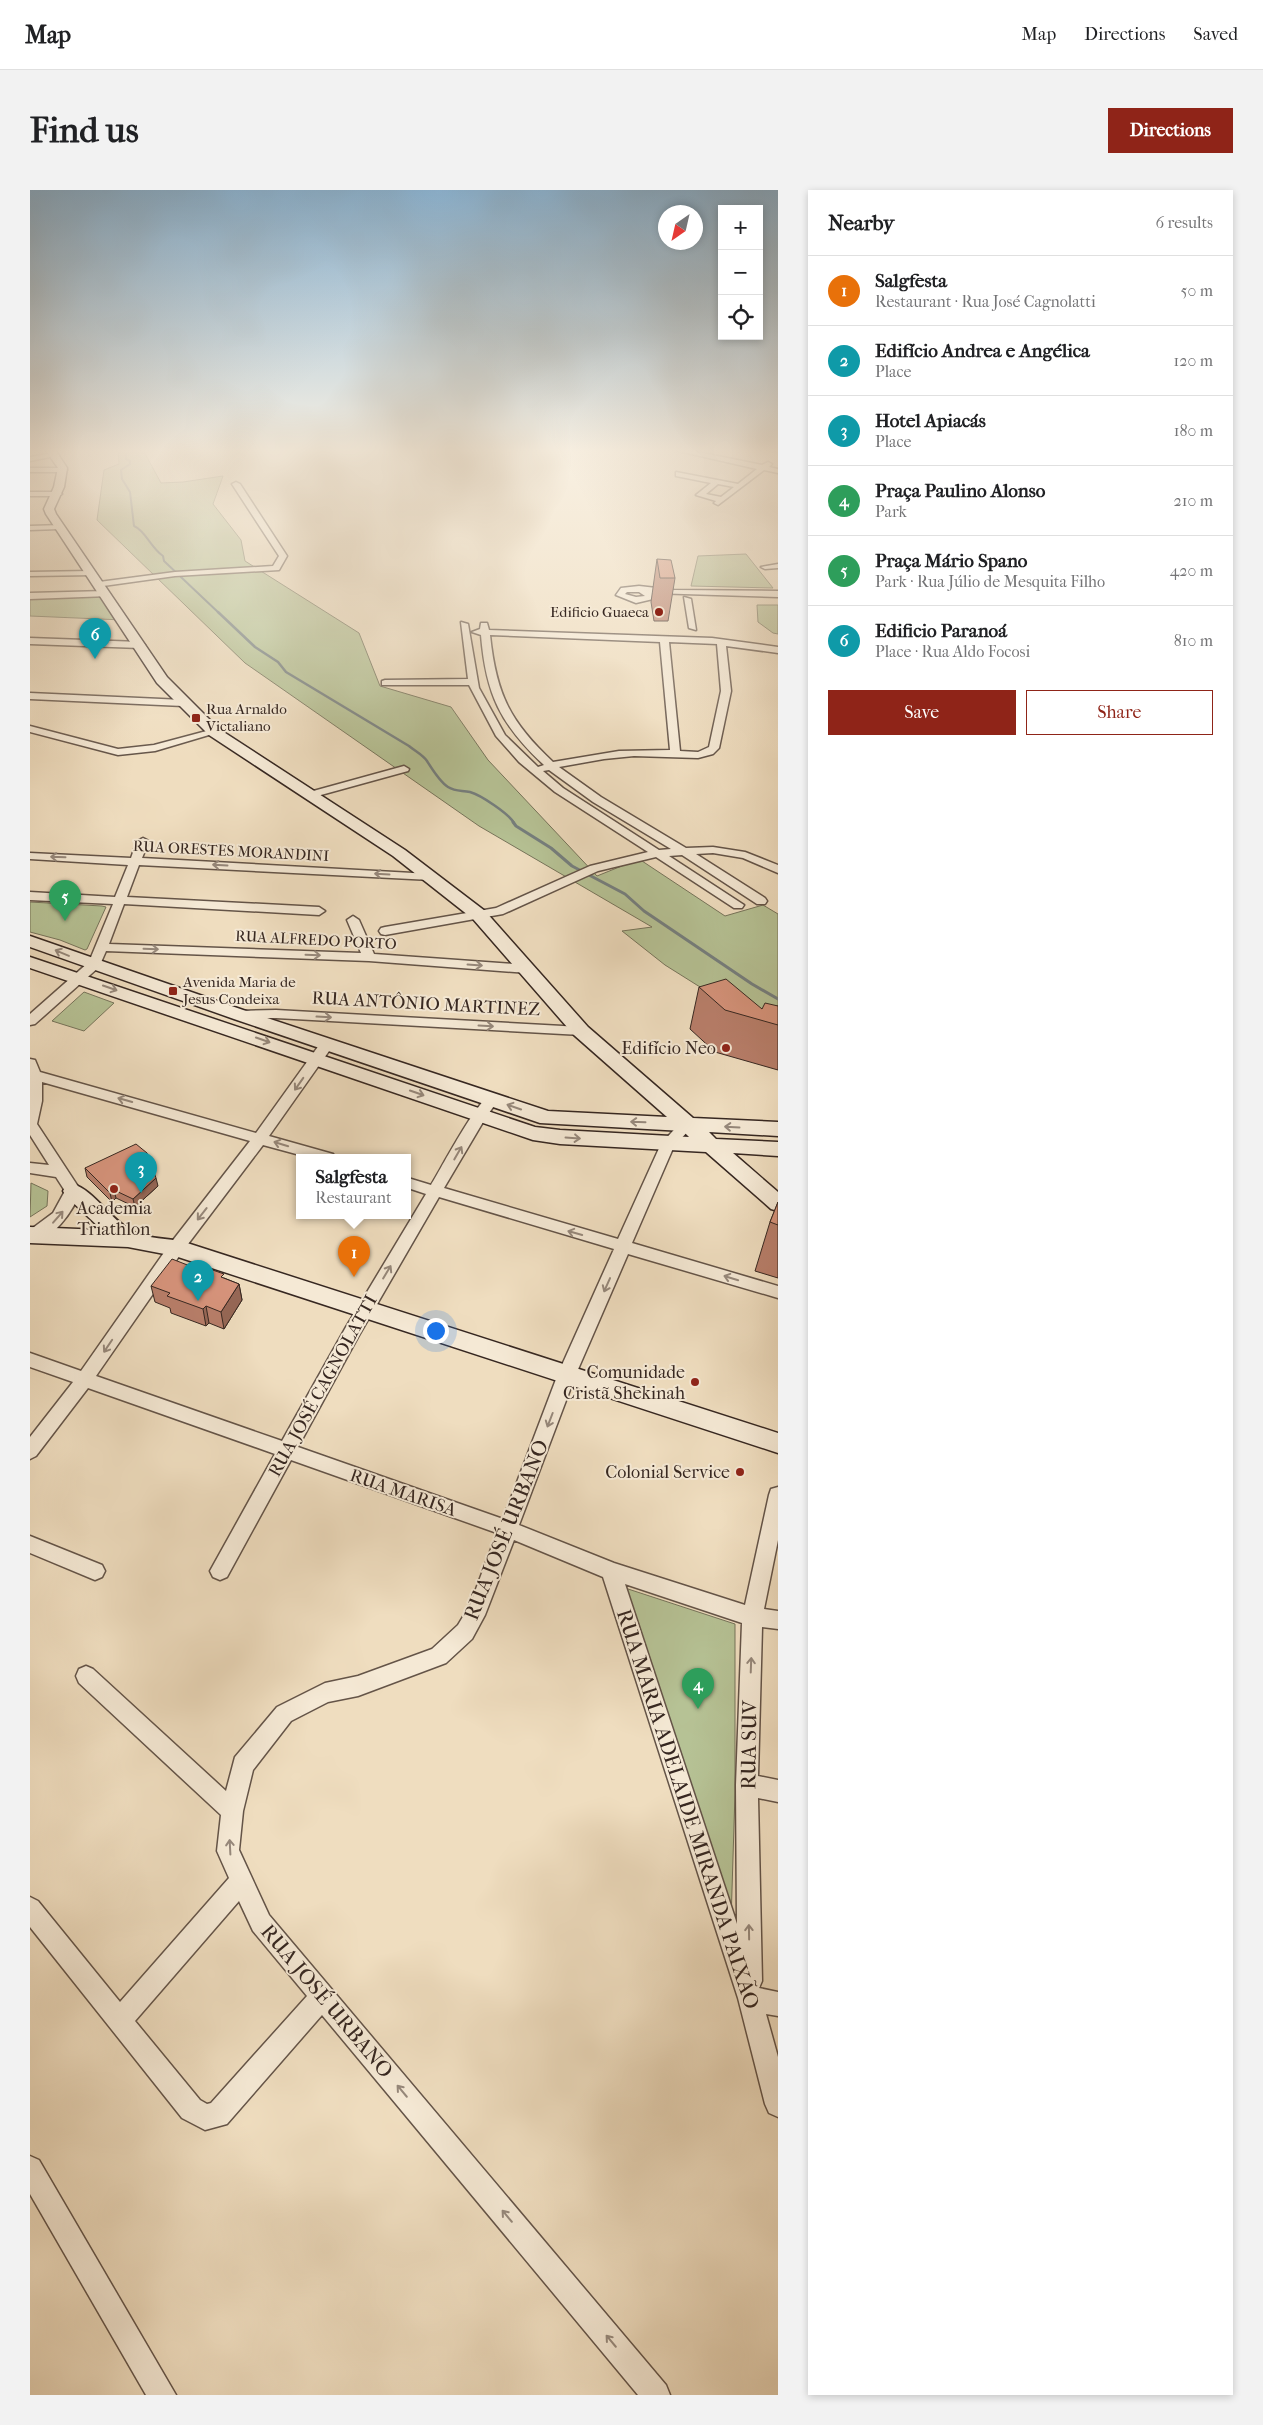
<!DOCTYPE html>
<meta charset="utf-8">
<style>
body{margin:0;font-family:"IM FELL French Canon",serif;background:#f2f2f2;color:#202124}
.controls{position:absolute;right:15px;top:15px;display:grid;overflow:hidden;border-radius:0px;box-shadow:0 2px 8px #0003}
.controls button{width:45px;height:45px;display:grid;place-items:center;padding:0;border:0;border-bottom:1px solid #e0e0e0;background:#fff;color:#202124;font:25px sans-serif}
.compass{position:absolute;left:628px;top:15px;width:45px;height:45px;border-radius:50%;background:#fff;box-shadow:0 2px 8px #0003;rotate:214deg}
.you{position:absolute;left:405px;top:1140px;width:18px;height:18px;margin:-12px;border:4px solid #fff;border-radius:50%;background:#1a73e8;box-shadow:0 0 0 8px #1a73e833}
.badge{display:grid;place-items:center;width:32px;height:32px;border-radius:50%;background:#8f2418;color:#fff;font-size:16px;font-weight:700}
.pin{position:absolute;translate:-50% -41px;filter:drop-shadow(0 1px 2px #0008)}
.pin::after{content:'';position:absolute;top:26px;width:18px;height:15px;background:inherit;clip-path:polygon(0 0,100% 0,50% 100%)}
.popup{position:absolute;left:266px;top:964px;width:115px;height:65px;box-sizing:border-box;display:grid;place-content:center;border-radius:0px;background:#fff;filter:drop-shadow(0 1px 4px #0005);font-size:16px;white-space:nowrap;color:#757577}
.popup b{font-size:19px;color:#202124}
.popup::after{content:'';position:absolute;left:50%;top:100%;margin-left:-10px;border:10px solid transparent;border-top-color:#fff}
.list{margin:0;padding:0;list-style:none}
h2{display:flex;justify-content:space-between;align-items:center;height:65px;margin:0;padding:0 20px;font-size:21px}
h2 small{font-size:16px;font-weight:400;color:#757577}
.list li{display:grid;grid-template-columns:32px 1fr auto;gap:15px;align-items:center;box-sizing:border-box;height:70px;padding:0 20px;border-top:1px solid #e0e0e0}
.list b{display:block;font-size:19px;white-space:nowrap}
.list p{margin:0;font-size:16px;white-space:nowrap;color:#757577}
.list em{font-size:16px;font-style:normal;color:#757577}
.actions{display:flex;gap:10px;padding:15px 20px}
.actions a{flex:1;padding:11px 0;border:1px solid #8f2418;border-radius:0px;text-align:center;font-size:18px;color:#8f2418}
.actions .main{background:#8f2418;color:#fff}
.icon{flex:none;width:28px;height:28px;fill:none;stroke:currentColor;stroke-width:2;stroke-linecap:round;stroke-linejoin:round}
.map{position:relative;flex:none;width:748px;height:2205px;overflow:hidden;border-radius:0px}
header{display:flex;align-items:center;gap:30px;box-sizing:border-box;height:70px;padding:0 25px;background:#fff;border-bottom:1px solid #e0e0e0}
header strong{font-size:24px}
nav{display:flex;gap:28px;margin-inline-start:auto;font-size:18px}
.intro{display:flex;align-items:center;justify-content:space-between;box-sizing:border-box;height:120px;padding:0 30px}
h1{margin:0;font-size:35px}
.button{padding:12px 22px;border-radius:0px;background:#8f2418;color:#fff;font-size:18px;font-weight:700}
main{display:flex;gap:30px;padding:0 30px}
aside{flex:1;background:#fff;border-radius:0px;box-shadow:0 2px 8px #0003}
.map>svg:first-child{display:block}
.green{fill:#b6c295;stroke:#76745b}
.lines{fill:none;stroke-linecap:round;stroke-linejoin:round}
.stream-far2{stroke:#757f7f;stroke-width:2}
.stream-far1{stroke:#757f7f;stroke-width:2.5}
.stream{stroke:#757f7f;stroke-width:3}
.street-casing{stroke:#645448;stroke-width:3}
.secondary-casing{stroke:#362721;stroke-width:3}
.street{fill:#f5e9d5;fill-rule:evenodd}
.secondary{fill:#f5e9d5;fill-rule:evenodd}
.wall{fill:#b87e6a;stroke:#362721}
.shaded-wall{fill:#966756;stroke:#362721}
.building{fill:#d6937b;stroke:#362721}
.oneway{stroke:#96887b}
.poi-dot{fill:#8f2418;stroke:#f5e9d5;stroke-width:2}
.labels{text-anchor:middle;dominant-baseline:central;stroke-width:4;stroke-linejoin:round;paint-order:stroke}
.far-poi-label{font-size:15px;fill:#362721;stroke:#f5e9d5;text-anchor:start}
.far-street-label{font-size:15px;fill:#362721;stroke:#f5e9d5}
.street-label{font-size:18px;fill:#362721;stroke:#f5e9d5}
.poi-label{font-size:18px;fill:#362721;stroke:#f5e9d5;text-anchor:end}
.near-street-label{font-size:21px;fill:#362721;stroke:#f5e9d5}
</style>
<header>
<strong>Map</strong>
<nav><a>Map</a><a>Directions</a><a>Saved</a></nav>
</header>
<div class="intro"><h1>Find us</h1><a class="button">Directions</a></div>
<main>
<div class="map">
<svg width="748" height="2205" viewBox="0 0 748 2205">
<rect width="100%" height="100%" fill="#efddbf"/>
<filter id="stains"><feTurbulence type="fractalNoise" baseFrequency=".004" numOctaves="4"/><feColorMatrix values="0 0 0 0 .2 0 0 0 0 .09 0 0 0 0 .02 0 0 0 .5 -.17"/></filter>
<radialGradient id="worn" r=".72"><stop offset=".6" stop-color="#630" stop-opacity="0"/><stop offset="1" stop-color="#630" stop-opacity=".3"/></radialGradient>
<g class="green">
<polygon points="88,258 112,258 131,293 153,292 193,286 183,314 211,350 215,371 329,443 350,496 421,517 458,570 567,686 609,669 695,726 733,715 748,724 748,846 635,775 592,741 622,737 449,636 215,473 67,330 74,280 89,274"/>
<polygon points="716,364 743,398 661,396 668,366"/>
<polygon points="76,404 93,430 0,426 0,406"/>
<polygon points="727,415 748,415 748,444 743,443 728,432"/>
<polygon points="0,712 72,716 76,717 57,759 55,760 30,750 0,742"/>
<polygon points="54,802 84,813 54,841 22,831"/>
<polygon points="1,993 18,1001 17,1016 0,1027"/>
<polygon points="592,1397 705,1434 705,1603 701,1732"/>
</g>
<g class="lines">
<path class="stream-far2" d="M96,258V269L100,271V274L91,280L92,289L100,302L104,336C116,341 120,357 133,366L134,371L190,424"/>
<path class="stream-far1" d="M188,422L225,457L248,472L256,482L379,556C385,561 393,565 397,571C402,579 410,592 418,597C426,602 432,600 440,602C451,605 479,624 484,633"/>
<polyline class="stream" points="483,632 486,636 521,658 542,676 595,704 614,721 722,794 748,809"/>
<g class="street-casing">
<g id="street">
<path d="M635,258H648L732,275L738,272L742,274L739,277L748,279V283L734,280L688,315L684,313L686,311L666,305L681,293L646,286V282L708,294L727,279ZM688,294L704,297L691,307L676,304Z"/>
<polygon points="740,258 748,258 748,261 741,259"/>
<polygon points="23,263 25,266 0,271 0,267"/>
<polygon points="0,278 33,278 37,280 33,282 0,282"/>
<polygon points="206,292 210,294 257,366 249,380 145,386 66,397 66,393 69,392 145,382 243,376 249,366 202,294"/>
<polygon points="0,302 28,302 32,304 28,306 0,306"/>
<polygon points="32,335 32,339 29,339 0,340 0,336"/>
<polygon points="748,374 748,378 735,379 731,377"/>
<polygon points="61,381 65,383 64,385 0,386 0,382"/>
<path d="M609,396L644,400L748,401V407L622,403L623,409L606,413L586,405L591,398ZM597,402H609L615,406L606,407L595,404Z"/>
<polygon points="76,401 80,404 79,406 0,409 0,403"/>
<polygon points="654,407 661,409 666,440 659,438"/>
<path d="M431,432L438,434L449,498L475,545L508,577L514,575C470,534 456,504 451,445L442,442L450,439L451,433H457L459,440L682,448L748,457V463L696,456L701,501L689,558L683,564L668,568L604,566L574,569L529,577L571,607L656,658L683,657L715,662L748,675V683L713,668L683,663L666,664L735,708L737,711L735,714H727L652,665L639,666L714,715L712,718H704L626,667L568,681L473,724L355,745L351,744L349,741L351,738L355,737L466,718L560,676L618,662L525,602L489,572L466,546L439,495H352V491L355,490L438,489ZM460,445L630,452L640,560L589,561L523,572C480,532 466,504 460,445ZM639,452L687,454L691,501L679,557L668,562L650,561ZM519,580L563,612L641,659L629,660L533,598L513,581Z"/>
<polygon points="0,448 110,452 115,455 110,458 0,454"/>
<polygon points="0,503 153,510 158,513 153,516 0,509"/>
<polygon points="0,536 88,559 124,555 184,539 189,542 125,561 88,565 0,542"/>
<polygon points="374,576 379,579 378,581 280,608 275,605 276,603"/>
<polygon points="113,648 119,651 112,668 401,684 407,687 401,690 109,675 97,707 289,717 295,721 289,725 94,714 79,754 331,763 317,730 323,726 329,730 344,764 498,775 504,779 498,783 339,771 76,761 69,777 5,834 0,835 0,824 59,772 83,714 0,710 0,702 85,707 98,675 0,669 0,663 101,668 107,651"/>
<polygon points="246,820 551,837 558,841 551,845 246,828 210,829 203,825 210,821"/>
<path d="M297,850L304,854L239,946L303,964L305,968H281L233,955L152,1062L66,1186L252,1251L316,1137L396,1004L378,998V988L401,995C411,979 448,908 462,904L469,909L456,927L414,998L588,1049L631,954L652,931H662L664,934L662,937L644,956L602,1053L748,1096V1108L598,1064L546,1184L489,1335L584,1373L715,1415L739,1305L741,1299L748,1297V1350L734,1419L748,1421V1439L732,1437L728,1586L748,1590V1612L728,1608L732,1791L729,1798L748,1802V1826L736,1824L748,1867V1927L739,1923L735,1914L708,1808L573,1387L484,1350L455,1425L442,1449L416,1473L328,1506L298,1512L261,1531L223,1580L213,1621L209,1660L239,1725L636,2195L640,2205H608L292,1825L197,1934L175,1940L152,1928L0,1737V1707L8,1711L90,1812L199,1688L187,1661L191,1625L49,1493L46,1486L49,1479L56,1476L63,1479L196,1601L205,1567L247,1517L295,1493L328,1486L402,1459L428,1435L440,1415L467,1343L261,1270L197,1387L190,1390L183,1387L180,1381L245,1264L58,1198L6,1266L0,1269V1247L43,1192L0,1177V1163L51,1181L140,1054L220,951L12,892V911L7,934L51,1001C45,1017 21,1056 0,1049V1040L23,1023L35,1001L26,987L0,983V973L19,975L0,945V869L5,870L10,882L226,943L292,851ZM409,1007L584,1059L528,1184L473,1329L268,1257L328,1147ZM595,1394L712,1433L706,1595L707,1734ZM209,1711L223,1741L277,1806L181,1913L177,1914L170,1910L105,1831Z"/>
<polygon points="0,1346 72,1375 75,1381 72,1387 65,1390 0,1363"/>
<polygon points="0,1966 9,1970 146,2205 116,2205 0,2004"/>
</g>
</g>
<g class="secondary-casing">
<g id="secondary">
<polygon points="14,258 24,258 37,278 34,297 24,319 26,324 137,487 189,539 375,660 455,721 558,837 663,928 748,932 748,946 679,942 686,949 748,952 748,966 703,963 748,1002 748,1021 741,1019 676,962 530,954 503,950 0,778 0,767 505,937 530,940 659,947 653,941 510,933 204,829 0,757 0,746 216,821 518,921 637,927 544,845 443,729 363,666 179,545 127,493 16,324 14,319 24,297 28,278"/>
<path d="M43,994C64,1000 82,1032 104,1042C118,1049 138,1048 154,1052L748,1243V1263L145,1066L98,1057L0,1053V1037L72,1040L36,1006L33,1001L36,996Z"/>
</g>
</g>
<use href="#street" class="street"/>
<use href="#secondary" class="secondary"/>
</g>
<g class="wall">
<polygon points="627,369 645,388 638,431 624,431 621,412"/>
<polygon points="669,797 732,819 748,816 748,880 685,862 660,839"/>
<polygon points="55,978 128,996 105,1017 86,1008 82,1012 57,987"/>
<polygon points="748,1012 748,1088 725,1081 740,1032"/>
<polygon points="194,1088 209,1094 212,1110 194,1139 179,1133 176,1136 141,1123 140,1118 125,1112 121,1096"/>
</g>
<g class="shaded-wall">
<polygon points="126,988 128,996 105,1017 103,1009"/>
<polygon points="84,1000 86,1008 82,1012 80,1003"/>
<polygon points="209,1094 212,1110 194,1139 191,1122"/>
<polygon points="176,1116 179,1133 176,1136 173,1119"/>
</g>
<g class="building">
<polygon points="627,369 641,370 645,388 630,388"/>
<polygon points="696,789 732,819 735,813 748,816 748,835 695,820 669,797"/>
<polygon points="106,954 117,963 126,988 103,1009 84,1000 80,1003 55,978"/>
<polygon points="748,1012 748,1035 740,1032"/>
<polygon points="142,1069 160,1076 163,1073 194,1084 191,1087 209,1094 191,1122 176,1116 173,1119 137,1106 140,1103 121,1096"/>
</g>
<defs><path id="oneway-shaft" d="M-6 0H5M1.5-3L5.5 0L1.5 3" fill="none" stroke-width="1.6" stroke-linecap="round" stroke-linejoin="round" transform="scale(1.25)"/></defs>
<g class="oneway">
<use href="#oneway-shaft" transform="translate(28 667) rotate(-178)"/>
<use href="#oneway-shaft" transform="translate(190 675) rotate(-177)"/>
<use href="#oneway-shaft" transform="translate(352 684) rotate(-177)"/>
<use href="#oneway-shaft" transform="translate(121 759) rotate(2)"/>
<use href="#oneway-shaft" transform="translate(32 763) rotate(-157)"/>
<use href="#oneway-shaft" transform="translate(283 765) rotate(2)"/>
<use href="#oneway-shaft" transform="translate(445 775) rotate(4)"/>
<use href="#oneway-shaft" transform="translate(80 798) rotate(19)"/>
<use href="#oneway-shaft" transform="translate(294 827) rotate(3)"/>
<use href="#oneway-shaft" transform="translate(456 836) rotate(3)"/>
<use href="#oneway-shaft" transform="translate(233 850) rotate(19)"/>
<use href="#oneway-shaft" transform="translate(269 894) rotate(125)"/>
<use href="#oneway-shaft" transform="translate(387 903) rotate(19)"/>
<use href="#oneway-shaft" transform="translate(95 910) rotate(-164)"/>
<use href="#oneway-shaft" transform="translate(484 917) rotate(-161)"/>
<use href="#oneway-shaft" transform="translate(608 932) rotate(-178)"/>
<use href="#oneway-shaft" transform="translate(702 937) rotate(-177)"/>
<use href="#oneway-shaft" transform="translate(543 948) rotate(4)"/>
<use href="#oneway-shaft" transform="translate(251 954) rotate(-163)"/>
<use href="#oneway-shaft" transform="translate(428 963) rotate(-60)"/>
<use href="#oneway-shaft" transform="translate(172 1024) rotate(128)"/>
<use href="#oneway-shaft" transform="translate(28 1027) rotate(-49)"/>
<use href="#oneway-shaft" transform="translate(545 1043) rotate(-164)"/>
<use href="#oneway-shaft" transform="translate(357 1082) rotate(-59)"/>
<use href="#oneway-shaft" transform="translate(701 1088) rotate(-163)"/>
<use href="#oneway-shaft" transform="translate(577 1095) rotate(114)"/>
<use href="#oneway-shaft" transform="translate(78 1156) rotate(124)"/>
<use href="#oneway-shaft" transform="translate(520 1230) rotate(111)"/>
<use href="#oneway-shaft" transform="translate(721 1475) rotate(-88)"/>
<use href="#oneway-shaft" transform="translate(200 1657) rotate(-93)"/>
<use href="#oneway-shaft" transform="translate(719 1742) rotate(-91)"/>
<use href="#oneway-shaft" transform="translate(372 1901) rotate(-130)"/>
<use href="#oneway-shaft" transform="translate(477 2026) rotate(-130)"/>
<use href="#oneway-shaft" transform="translate(581 2151) rotate(-130)"/>
</g>
<linearGradient id="sky" x2="0" y2="1"><stop stop-color="#8bb6d7"/><stop offset="0.46" stop-color="#f8f0e2"/><stop offset="1" stop-color="#f8f0e2" stop-opacity="0"/></linearGradient>
<rect width="748" height="567" fill="url(#sky)"/>
<g class="poi-dot">
<circle cx="629" cy="422" r="5"/>
<rect x="161" y="523" width="10" height="10" rx="2.5"/>
<rect x="138" y="796" width="10" height="10" rx="2.5"/>
<circle cx="696" cy="858" r="5"/>
<circle cx="84" cy="999" r="5"/>
<circle cx="665" cy="1192" r="5"/>
<circle cx="710" cy="1282" r="5"/>
</g>
<g class="labels">
<g class="far-poi-label">
<text x="619" y="422" text-anchor="end">Edificio Guaeca</text>
<text x="176" y="519">Rua Arnaldo<tspan x="176" dy="17">Victaliano</tspan></text>
<text x="153" y="792">Avenida Maria de<tspan x="153" dy="17">Jesus Condeixa</tspan></text>
</g>
<g class="far-street-label">
<text transform="translate(201 661) rotate(3)">RUA ORESTES MORANDINI</text>
<text transform="translate(286 750) rotate(3)">RUA ALFREDO PORTO</text>
</g>
<g class="street-label">
<text transform="translate(396 814) rotate(3)">RUA ANTÔNIO MARTINEZ</text>
<text transform="translate(293 1196) rotate(-61)">RUA JOSÉ CAGNOLATTI</text>
<text transform="translate(373 1303) rotate(19)">RUA MARISA</text>
</g>
<g class="poi-label">
<text x="686" y="858">Edifício Neo</text>
<text x="84" y="1018" text-anchor="middle">Academia<tspan x="84" dy="21">Triathlon</tspan></text>
<text x="655" y="1182">Comunidade<tspan x="655" dy="21">Cristã Shekinah</tspan></text>
<text x="700" y="1282">Colonial Service</text>
</g>
<g class="near-street-label">
<text transform="translate(476 1340) rotate(-68)">RUA JOSÉ URBANO</text>
<text transform="translate(719 1555) rotate(-89)">RUA SUV</text>
<text transform="translate(658 1619) rotate(72)">RUA MARIA ADELAIDE MIRANDA PAIXÃO</text>
<text transform="translate(297 1811) rotate(50)">RUA JOSÉ URBANO</text>
</g>
</g>
<rect width="100%" height="100%" filter="url(#stains)"/>
<rect width="100%" height="100%" fill="url(#worn)"/>
</svg>
<div class="controls">
<button>+</button>
<button>−</button>
<button><svg class="icon" aria-label="locate" viewBox="0 0 24 24"><circle cx="12" cy="12" r="6"/><path d="M12 2v4M12 18v4M2 12h4M18 12h4"/></svg></button>
</div>
<svg class="compass" viewBox="-18 -18 36 36"><path d="M0-13l5 13h-10z" fill="#e53935"/><path d="M0 13l5-13h-10z" fill="#757577"/></svg>
<div class="you"></div>
<div class="pin badge" style="left:324px;top:1087px;background:#e8710a">1</div>
<div class="popup"><b>Salgfesta</b>Restaurant</div>
<div class="pin badge" style="left:168px;top:1111px;background:#0f9aa8">2</div>
<div class="pin badge" style="left:111px;top:1003px;background:#0f9aa8">3</div>
<div class="pin badge" style="left:668px;top:1519px;background:#2e9e5b">4</div>
<div class="pin badge" style="left:35px;top:731px;background:#2e9e5b">5</div>
<div class="pin badge" style="left:65px;top:469px;background:#0f9aa8">6</div>
</div>
<aside>
<h2>Nearby<small>6 results</small></h2>
<ul class="list">
<li><span class="badge" style="background:#e8710a">1</span><div><b>Salgfesta</b><p>Restaurant · Rua José Cagnolatti</p></div><em>50 m</em></li>
<li><span class="badge" style="background:#0f9aa8">2</span><div><b>Edifício Andrea e Angélica</b><p>Place</p></div><em>120 m</em></li>
<li><span class="badge" style="background:#0f9aa8">3</span><div><b>Hotel Apiacás</b><p>Place</p></div><em>180 m</em></li>
<li><span class="badge" style="background:#2e9e5b">4</span><div><b>Praça Paulino Alonso</b><p>Park</p></div><em>210 m</em></li>
<li><span class="badge" style="background:#2e9e5b">5</span><div><b>Praça Mário Spano</b><p>Park · Rua Júlio de Mesquita Filho</p></div><em>420 m</em></li>
<li><span class="badge" style="background:#0f9aa8">6</span><div><b>Edificio Paranoá</b><p>Place · Rua Aldo Focosi</p></div><em>810 m</em></li>
</ul>
<div class="actions"><a class="main">Save</a><a>Share</a></div>
</aside>
</main>
